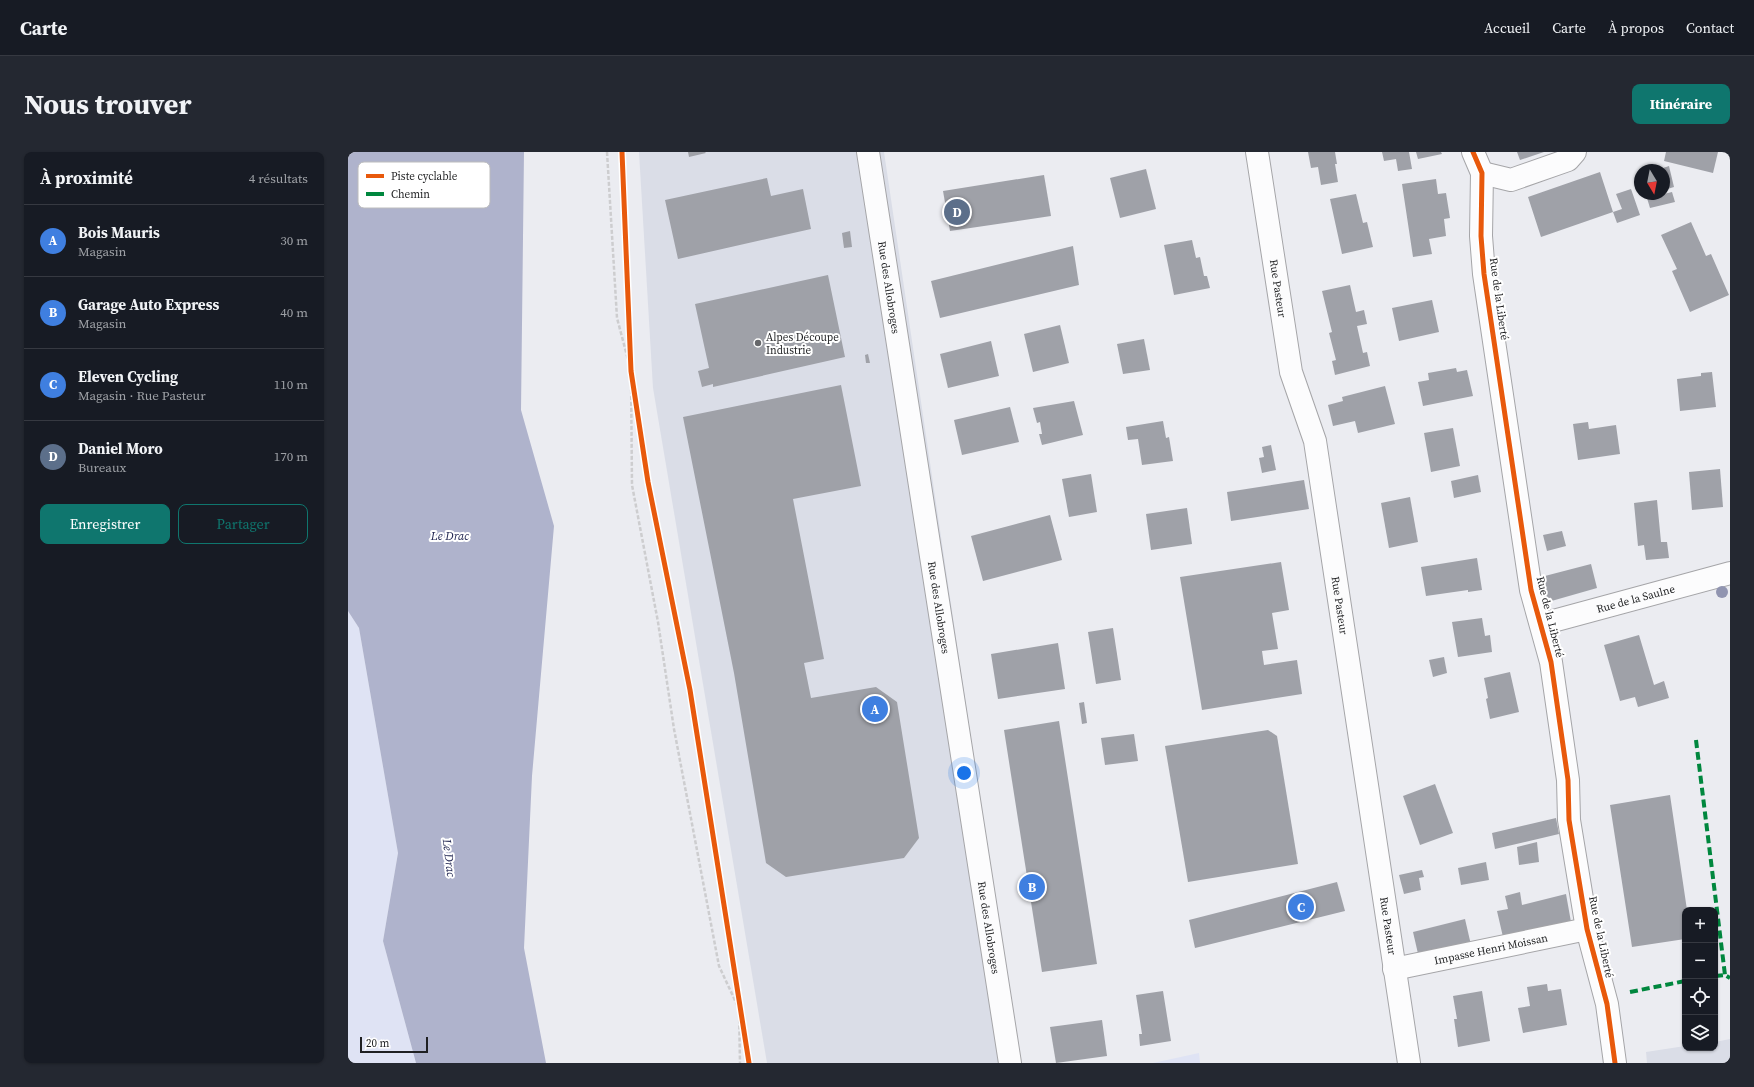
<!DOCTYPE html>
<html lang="fr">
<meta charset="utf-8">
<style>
body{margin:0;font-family:"Source Serif 4",serif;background:#242831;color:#f1f3f6}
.controls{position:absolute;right:12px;bottom:12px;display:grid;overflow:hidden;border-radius:8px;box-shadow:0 1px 3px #0004}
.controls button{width:36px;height:36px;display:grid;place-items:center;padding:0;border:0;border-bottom:1px solid #363941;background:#171b24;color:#f1f3f6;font:20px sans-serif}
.compass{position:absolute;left:1286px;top:12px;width:36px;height:36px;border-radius:50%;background:#171b24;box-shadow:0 1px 3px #0004;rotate:170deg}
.scale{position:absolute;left:12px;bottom:10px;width:68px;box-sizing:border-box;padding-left:4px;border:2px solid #1f2022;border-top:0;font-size:11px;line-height:14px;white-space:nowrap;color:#1f2022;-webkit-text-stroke:3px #fff;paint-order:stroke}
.you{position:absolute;left:616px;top:621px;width:14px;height:14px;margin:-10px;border:3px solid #fff;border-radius:50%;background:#1a73e8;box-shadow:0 0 0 6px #1a73e833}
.badge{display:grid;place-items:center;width:26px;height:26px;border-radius:50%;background:#0f766e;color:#fff;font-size:13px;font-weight:700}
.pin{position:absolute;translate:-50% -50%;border:2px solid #fff;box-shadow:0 1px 4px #0006}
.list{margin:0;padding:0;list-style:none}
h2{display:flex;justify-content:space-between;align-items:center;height:52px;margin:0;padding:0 16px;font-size:17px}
h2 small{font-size:13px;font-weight:400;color:#9ea1a6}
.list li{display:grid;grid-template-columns:26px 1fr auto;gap:12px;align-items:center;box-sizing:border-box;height:72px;padding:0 16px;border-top:1px solid #363941}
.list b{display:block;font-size:15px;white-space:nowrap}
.list p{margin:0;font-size:13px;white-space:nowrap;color:#9ea1a6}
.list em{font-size:13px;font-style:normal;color:#9ea1a6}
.actions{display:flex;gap:8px;padding:12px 16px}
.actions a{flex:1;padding:9px 0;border:1px solid #0f766e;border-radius:8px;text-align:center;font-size:14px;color:#0f766e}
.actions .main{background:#0f766e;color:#fff}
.icon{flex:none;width:22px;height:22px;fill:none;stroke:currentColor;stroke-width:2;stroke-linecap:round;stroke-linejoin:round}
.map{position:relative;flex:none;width:1382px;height:911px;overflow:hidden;border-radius:8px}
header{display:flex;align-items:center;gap:24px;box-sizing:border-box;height:56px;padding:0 20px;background:#171b24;border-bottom:1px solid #363941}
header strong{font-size:19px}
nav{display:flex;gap:22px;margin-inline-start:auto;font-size:14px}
.intro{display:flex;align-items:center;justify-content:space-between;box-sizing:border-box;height:96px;padding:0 24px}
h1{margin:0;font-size:28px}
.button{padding:10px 18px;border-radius:8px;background:#0f766e;color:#fff;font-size:14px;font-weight:700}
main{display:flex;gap:24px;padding:0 24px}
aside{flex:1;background:#171b24;border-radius:8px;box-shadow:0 1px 3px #0004}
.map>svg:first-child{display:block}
.built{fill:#dadde7}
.green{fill:#dfe3f4}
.water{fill:#afb3cc}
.building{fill:#9fa1a8}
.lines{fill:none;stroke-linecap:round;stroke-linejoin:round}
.minor-casing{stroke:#a5a5a8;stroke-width:24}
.path{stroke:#cdcdcf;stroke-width:2.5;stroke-dasharray:4 2;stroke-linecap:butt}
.minor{stroke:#fcfcfd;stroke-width:22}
.quiet{stroke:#00873e;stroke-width:4;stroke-dasharray:8 4;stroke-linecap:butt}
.cycleway-casing{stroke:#fff;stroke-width:8}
.cycleway{stroke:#e8590c;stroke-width:5}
.tree{fill:#9094b0}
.poi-dot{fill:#66676a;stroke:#fff;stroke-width:1.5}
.labels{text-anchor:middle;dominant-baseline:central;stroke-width:4;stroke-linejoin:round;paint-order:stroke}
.street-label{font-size:11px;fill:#1f2022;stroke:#fff}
.poi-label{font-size:11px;fill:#1f2022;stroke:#fff;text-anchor:start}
.water-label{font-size:12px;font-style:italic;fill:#212651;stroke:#fff}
.key{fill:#fff;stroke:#bcbcbd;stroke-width:1}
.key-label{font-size:11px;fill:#1f2022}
</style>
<header>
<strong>Carte</strong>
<nav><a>Accueil</a><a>Carte</a><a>À propos</a><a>Contact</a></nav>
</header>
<div class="intro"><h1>Nous trouver</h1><a class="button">Itinéraire</a></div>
<main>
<aside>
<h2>À proximité<small>4 résultats</small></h2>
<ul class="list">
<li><span class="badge" style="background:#3f7fe0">A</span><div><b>Bois Mauris</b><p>Magasin</p></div><em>30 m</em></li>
<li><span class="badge" style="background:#3f7fe0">B</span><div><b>Garage Auto Express</b><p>Magasin</p></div><em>40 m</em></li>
<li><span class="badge" style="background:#3f7fe0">C</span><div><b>Eleven Cycling</b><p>Magasin · Rue Pasteur</p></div><em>110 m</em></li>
<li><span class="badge" style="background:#5c6f8a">D</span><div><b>Daniel Moro</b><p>Bureaux</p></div><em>170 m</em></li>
</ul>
<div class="actions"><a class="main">Enregistrer</a><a>Partager</a></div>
</aside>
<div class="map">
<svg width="1382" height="911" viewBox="0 0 1382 911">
<rect width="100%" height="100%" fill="#ebecf1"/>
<g class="built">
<polygon points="291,0 536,0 671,911 419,911 305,236"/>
<polygon points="1382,887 1382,911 1299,911 1298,900 1337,894 1337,896 1367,896 1367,890"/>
</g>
<g class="green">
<polygon points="0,459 11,476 50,701 35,789 68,911 0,911"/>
<polygon points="851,901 852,911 805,911"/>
</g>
<polygon class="water" points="0,0 176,0 173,258 206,374 184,624 176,796 198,911 68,911 35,789 50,701 11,476 0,459"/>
<g class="building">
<polygon points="340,0 357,0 358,1 341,5"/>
<polygon points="960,0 987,0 989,12 987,12 990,30 973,33 970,15 963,16"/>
<polygon points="1034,0 1061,0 1064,17 1050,19 1048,7 1036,9"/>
<polygon points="1068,0 1093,0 1094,2 1070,7"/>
<polygon points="1169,0 1196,0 1172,8"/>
<polygon points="1318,0 1370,0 1365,21 1316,9"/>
<polygon points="1321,14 1326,35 1316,38 1316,18 1309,18"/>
<polygon points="798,17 808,57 772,66 762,26"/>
<polygon points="1252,20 1265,60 1274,57 1268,42 1283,37 1292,63 1269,71 1265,60 1193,85 1180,45"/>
<polygon points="696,23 703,64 602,79 595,39"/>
<polygon points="419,26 423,44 455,37 463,77 330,107 317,48"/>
<polygon points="1088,27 1090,42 1098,41 1102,66 1096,67 1098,84 1081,87 1084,102 1065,105 1054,32"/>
<polygon points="1324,40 1327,50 1302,56 1299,46"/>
<polygon points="1008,42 1015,71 1019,70 1025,95 994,102 982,47"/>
<polygon points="1343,70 1358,104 1363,102 1381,143 1342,160 1324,119 1329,117 1313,83"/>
<polygon points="502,79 504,95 496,96 494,81"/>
<polygon points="844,88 848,106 852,105 856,124 859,124 862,136 826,143 816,93"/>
<polygon points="725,94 731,133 592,166 583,129"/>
<polygon points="480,123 497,205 365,235 365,232 354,235 350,219 361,216 347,152"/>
<polygon points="1002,133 1008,160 1016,158 1019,172 1009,174 1015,201 1019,200 1022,214 987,223 984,209 988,208 981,181 984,180 974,139"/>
<polygon points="1084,148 1091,180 1051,189 1044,156"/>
<polygon points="712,173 721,211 685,220 676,182"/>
<polygon points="796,187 802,218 775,222 769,192"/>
<polygon points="643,189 651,224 600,236 592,202"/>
<polygon points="520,202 522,211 518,211 517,203"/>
<polygon points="1108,216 1109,220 1119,218 1125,244 1075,254 1070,230 1081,228 1080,221"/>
<polygon points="1364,220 1368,255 1332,259 1329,227 1353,224 1353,221"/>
<polygon points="493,233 513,334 445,347 476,507 456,511 463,546 528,535 549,550 571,686 556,706 438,725 418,711 386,521 335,265"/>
<polygon points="1037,234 1047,272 1010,281 1007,269 985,274 980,253 995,249 994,245"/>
<polygon points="726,249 735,283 694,293 691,282 694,282 692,270 689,271 685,256"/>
<polygon points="662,255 671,290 614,303 606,268"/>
<polygon points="815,269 818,286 821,285 825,309 794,313 790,287 780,288 778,275"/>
<polygon points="1240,270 1241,277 1268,273 1272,302 1230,308 1225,272"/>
<polygon points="1105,276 1112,314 1083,320 1076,281"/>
<polygon points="923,293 928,318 914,321 911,306 916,305 914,295"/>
<polygon points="1372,317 1375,355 1344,358 1341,320"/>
<polygon points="743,322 749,360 721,365 714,327"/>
<polygon points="1130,323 1133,340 1106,346 1103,329"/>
<polygon points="956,328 961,357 883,369 879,340"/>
<polygon points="1062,345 1070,390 1041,396 1033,351"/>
<polygon points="1309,348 1313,390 1319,390 1321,406 1298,408 1296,393 1290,394 1286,351"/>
<polygon points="839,356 844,392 803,398 798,362"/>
<polygon points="702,363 714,408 635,429 623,384"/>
<polygon points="1214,379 1218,394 1199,399 1195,383"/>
<polygon points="1129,406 1134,438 1120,440 1120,438 1078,444 1073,415"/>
<polygon points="933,410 941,458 924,461 930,497 914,499 916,513 949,508 954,542 854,558 832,425"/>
<polygon points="1243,412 1249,436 1200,450 1193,425"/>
<polygon points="1134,466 1137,484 1142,483 1144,500 1110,505 1104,470"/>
<polygon points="765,476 773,528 748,532 740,480"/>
<polygon points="1291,483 1306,533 1316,529 1321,546 1290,555 1287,545 1272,549 1256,493"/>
<polygon points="710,491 717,537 650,547 643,502"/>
<polygon points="1096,505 1099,521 1085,525 1081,508"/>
<polygon points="1162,520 1171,560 1142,567 1138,547 1140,546 1136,526"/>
<polygon points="736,550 739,571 734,572 731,551"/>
<polygon points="711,569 749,812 694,820 656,578"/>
<polygon points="920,578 929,584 950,712 840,730 817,594"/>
<polygon points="786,582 790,609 757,613 753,586"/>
<polygon points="1087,632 1105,681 1072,693 1055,644"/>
<polygon points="1322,643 1339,758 1337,758 1337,787 1284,795 1262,653"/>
<polygon points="1208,666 1211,682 1147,697 1144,681"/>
<polygon points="1189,690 1191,710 1171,713 1169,695"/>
<polygon points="1138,710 1141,728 1113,733 1110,716"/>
<polygon points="1074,718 1076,725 1071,726 1073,738 1056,742 1051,723"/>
<polygon points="989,730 997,759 847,796 841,768"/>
<polygon points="1172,740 1174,753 1218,742 1223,770 1155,785 1149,759 1160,757 1157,744"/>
<polygon points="1117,767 1123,793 1071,806 1065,780"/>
<polygon points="1199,832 1200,839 1213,837 1219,873 1175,881 1170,856 1182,854 1179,835"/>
<polygon points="815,839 823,889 792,894 791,882 794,882 788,843"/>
<polygon points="1134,839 1142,889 1110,895 1106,867 1109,867 1105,844"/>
<polygon points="754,868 759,904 708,911 702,875"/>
</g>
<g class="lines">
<g class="minor-casing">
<g id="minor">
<path id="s1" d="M520,0L662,911"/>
<path id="s2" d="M909,0L943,220L967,289L1061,911"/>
<polyline points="1125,0 1134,21 1133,84 1136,122 1183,438 1203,510 1220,628 1221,668 1239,777 1259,852 1267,911"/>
<polyline points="1134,21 1163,28 1220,8 1227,0"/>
<path id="s3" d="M1194,472L1382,421"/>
<path id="s4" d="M1046,817L1239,777"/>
</g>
</g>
<polyline class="path" points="259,0 269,166 283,219 284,333 310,470 326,577 371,814 391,857 392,911"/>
<use href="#minor" class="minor"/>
<g class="quiet">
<polyline points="1348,588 1377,823"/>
<polyline points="1367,824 1377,823 1382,826"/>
<polyline points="1282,840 1337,829"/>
</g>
<g class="cycleway-casing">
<g id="cycleway">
<polyline points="274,0 283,219 300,330 342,538 401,911"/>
<polyline points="1125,0 1134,21 1133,84 1136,122 1183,438 1203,510 1220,628 1221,668 1239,777 1259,852 1267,911"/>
</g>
</g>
<use href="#cycleway" class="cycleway"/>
</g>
<circle class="tree" cx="1374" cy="440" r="6"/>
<circle class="poi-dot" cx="410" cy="191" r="4"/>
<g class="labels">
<g class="street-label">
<text stroke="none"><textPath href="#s1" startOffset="137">Rue des Allobroges</textPath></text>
<text stroke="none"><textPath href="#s2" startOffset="138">Rue Pasteur</textPath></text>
<text transform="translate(1151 147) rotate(82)">Rue de la Liberté</text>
<text stroke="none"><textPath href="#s3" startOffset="97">Rue de la Saulne</textPath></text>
<text stroke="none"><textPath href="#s2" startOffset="462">Rue Pasteur</textPath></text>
<text stroke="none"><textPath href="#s1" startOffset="461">Rue des Allobroges</textPath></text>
<text transform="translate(1202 465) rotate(76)">Rue de la Liberté</text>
<text stroke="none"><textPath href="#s2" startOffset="786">Rue Pasteur</textPath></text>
<text stroke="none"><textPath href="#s1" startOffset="785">Rue des Allobroges</textPath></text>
<text transform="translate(1253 785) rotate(78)">Rue de la Liberté</text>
<text stroke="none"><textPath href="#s4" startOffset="99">Impasse Henri Moissan</textPath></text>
</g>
<g class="poi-label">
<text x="418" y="185">Alpes Découpe<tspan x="418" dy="13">Industrie</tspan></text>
</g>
<g class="water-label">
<text x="102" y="384">Le Drac</text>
<text transform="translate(101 706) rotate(83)">Le Drac</text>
</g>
</g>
<rect x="10" y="10" width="132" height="46" rx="6" class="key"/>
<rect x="18" y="22" width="18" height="4" fill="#e8590c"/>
<rect x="18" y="40" width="18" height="4" fill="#00873e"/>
<g class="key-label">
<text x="43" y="28">Piste cyclable</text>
<text x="43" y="46">Chemin</text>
</g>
</svg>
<div class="controls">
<button>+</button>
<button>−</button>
<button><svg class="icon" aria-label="locate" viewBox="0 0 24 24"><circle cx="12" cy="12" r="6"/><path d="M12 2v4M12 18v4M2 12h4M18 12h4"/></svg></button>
<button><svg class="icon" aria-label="layers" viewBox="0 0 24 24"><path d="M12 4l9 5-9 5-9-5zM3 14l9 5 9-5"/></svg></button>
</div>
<svg class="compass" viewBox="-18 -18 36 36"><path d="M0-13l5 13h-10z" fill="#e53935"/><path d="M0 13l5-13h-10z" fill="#9ea1a6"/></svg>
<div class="scale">20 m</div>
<div class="you"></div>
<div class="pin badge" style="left:527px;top:557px;background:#3f7fe0">A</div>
<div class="pin badge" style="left:684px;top:735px;background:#3f7fe0">B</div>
<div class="pin badge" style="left:953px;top:755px;background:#3f7fe0">C</div>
<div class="pin badge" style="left:609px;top:60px;background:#5c6f8a">D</div>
</div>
</main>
